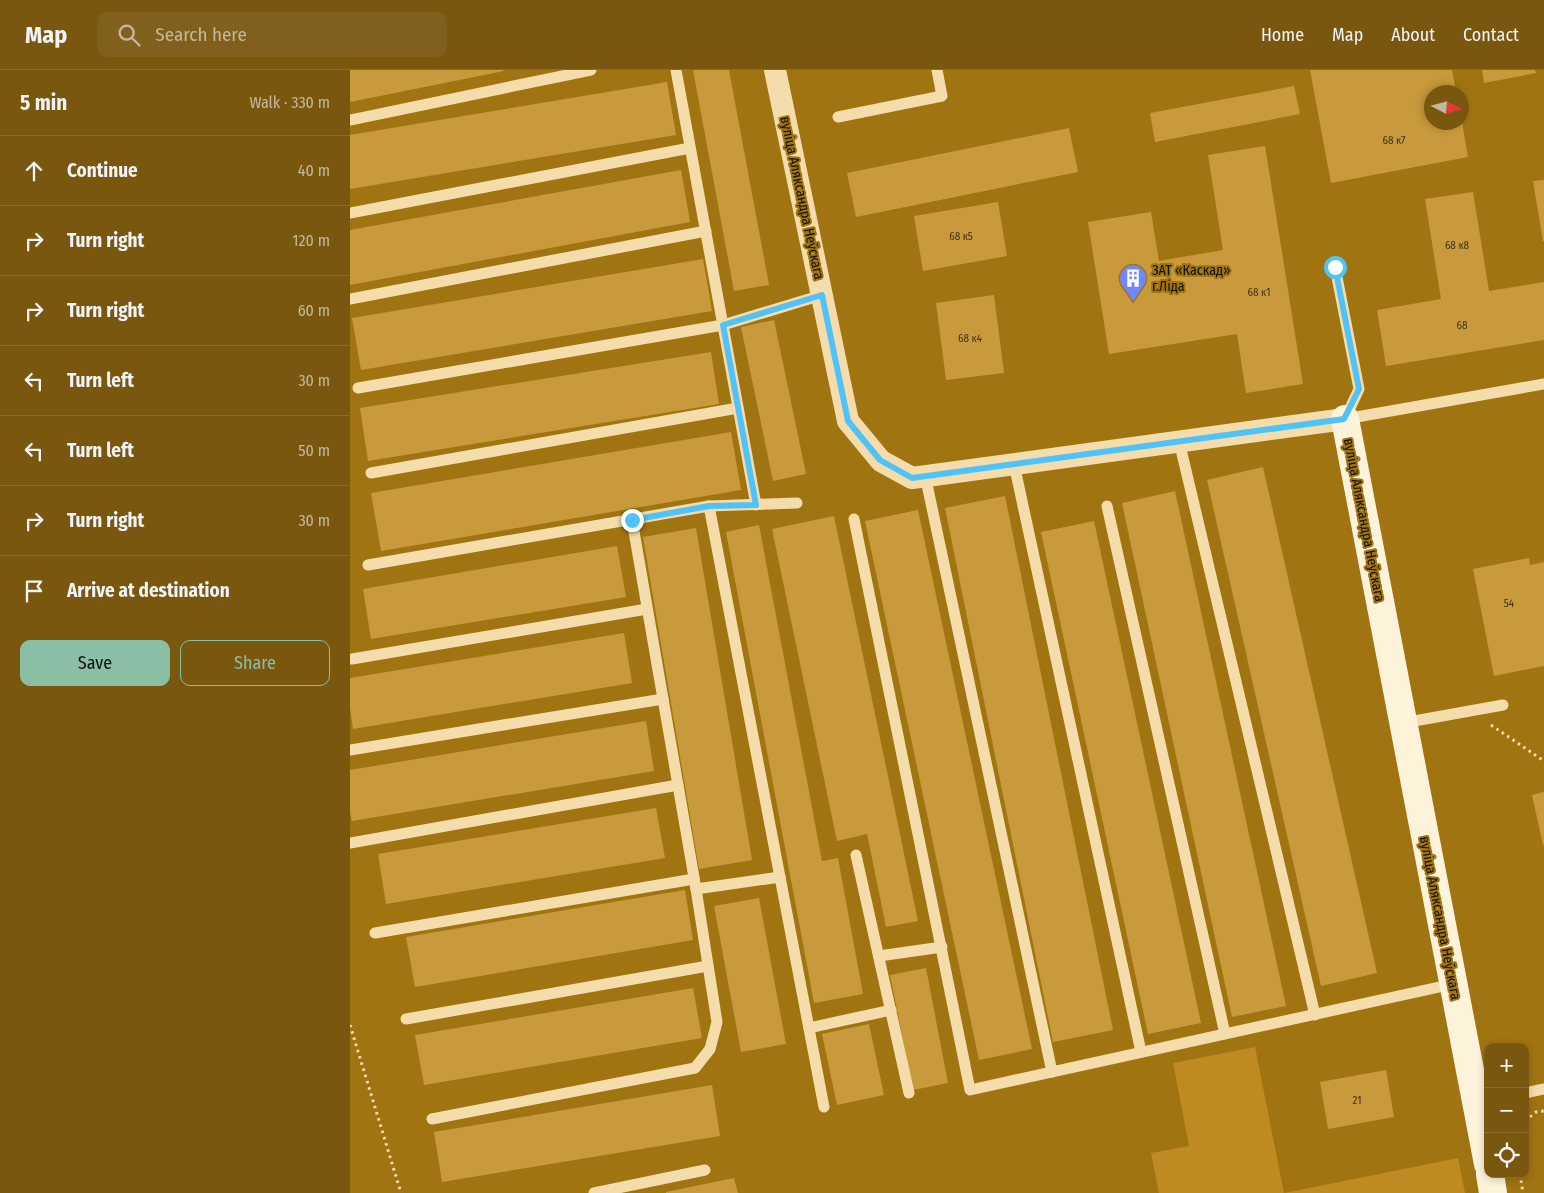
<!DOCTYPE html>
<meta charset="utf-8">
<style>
body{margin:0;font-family:"Fira Sans Condensed",sans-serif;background:#80601c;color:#f1f3f6}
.controls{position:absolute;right:15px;bottom:15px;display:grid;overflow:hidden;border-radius:10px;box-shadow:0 2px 8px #0003}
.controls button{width:45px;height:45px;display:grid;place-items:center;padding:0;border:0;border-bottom:1px solid #8a6d2e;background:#79570e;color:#f1f3f6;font:25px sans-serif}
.compass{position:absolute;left:1074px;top:15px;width:45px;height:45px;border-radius:50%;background:#79570e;box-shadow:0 2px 8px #0003;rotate:96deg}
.stop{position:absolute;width:15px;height:15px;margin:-11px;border:4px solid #4fc3f7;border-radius:50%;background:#fff}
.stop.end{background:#4fc3f7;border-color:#fff;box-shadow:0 1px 5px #0008}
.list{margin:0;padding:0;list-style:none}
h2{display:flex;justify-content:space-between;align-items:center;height:65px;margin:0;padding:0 20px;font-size:21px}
h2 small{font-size:16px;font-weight:400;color:#c3b89e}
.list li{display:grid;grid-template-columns:32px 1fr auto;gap:15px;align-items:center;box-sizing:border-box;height:70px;padding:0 20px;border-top:1px solid #8a6d2e}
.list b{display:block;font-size:19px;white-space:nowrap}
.list em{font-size:16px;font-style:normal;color:#c3b89e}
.actions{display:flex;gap:10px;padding:15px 20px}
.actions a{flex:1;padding:11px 0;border:1px solid #8abfa5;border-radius:10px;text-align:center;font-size:18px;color:#8abfa5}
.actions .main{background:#8abfa5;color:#111}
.icon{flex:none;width:28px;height:28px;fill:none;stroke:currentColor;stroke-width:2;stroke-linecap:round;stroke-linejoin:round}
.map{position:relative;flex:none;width:1194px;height:1123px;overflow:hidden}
header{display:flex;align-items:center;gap:30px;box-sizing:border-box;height:70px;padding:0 25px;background:#79570e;border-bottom:1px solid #8a6d2e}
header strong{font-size:24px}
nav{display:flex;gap:28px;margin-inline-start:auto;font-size:18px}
.search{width:350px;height:45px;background:#80601c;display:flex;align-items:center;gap:12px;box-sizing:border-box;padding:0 18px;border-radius:10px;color:#c3b89e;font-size:19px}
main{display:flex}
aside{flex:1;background:#79570e}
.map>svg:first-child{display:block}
.green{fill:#be8a21}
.building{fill:#c89a3b}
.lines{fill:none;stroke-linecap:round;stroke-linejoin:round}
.path{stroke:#f5dcab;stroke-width:3;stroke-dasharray:2.5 4;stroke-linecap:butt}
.lane{stroke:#f5dcab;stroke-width:11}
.street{stroke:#f5dcab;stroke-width:22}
.secondary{stroke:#fdf3db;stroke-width:28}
.route{stroke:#4fc3f7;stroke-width:6}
.labels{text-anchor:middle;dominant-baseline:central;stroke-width:4;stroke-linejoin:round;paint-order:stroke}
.number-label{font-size:11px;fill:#3f331c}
.street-label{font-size:14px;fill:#111;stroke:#a17412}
.poi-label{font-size:14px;fill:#111;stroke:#a17412;text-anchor:start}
</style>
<header>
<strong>Map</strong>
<div class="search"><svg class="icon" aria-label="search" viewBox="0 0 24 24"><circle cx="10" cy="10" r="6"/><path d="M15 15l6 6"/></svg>Search here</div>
<nav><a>Home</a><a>Map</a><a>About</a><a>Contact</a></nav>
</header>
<main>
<aside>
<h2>5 min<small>Walk · 330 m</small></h2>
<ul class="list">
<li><svg class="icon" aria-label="ahead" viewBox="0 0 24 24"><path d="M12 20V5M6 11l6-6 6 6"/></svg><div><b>Continue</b></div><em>40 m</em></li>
<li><svg class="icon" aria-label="right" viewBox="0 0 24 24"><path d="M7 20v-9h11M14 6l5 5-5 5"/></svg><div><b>Turn right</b></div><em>120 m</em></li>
<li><svg class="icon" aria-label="right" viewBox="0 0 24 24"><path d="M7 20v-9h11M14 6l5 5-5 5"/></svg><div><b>Turn right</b></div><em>60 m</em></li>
<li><svg class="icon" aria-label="left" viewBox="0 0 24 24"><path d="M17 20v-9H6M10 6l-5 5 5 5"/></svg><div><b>Turn left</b></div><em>30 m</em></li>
<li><svg class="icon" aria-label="left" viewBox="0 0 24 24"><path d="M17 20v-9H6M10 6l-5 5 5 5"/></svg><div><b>Turn left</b></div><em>50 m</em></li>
<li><svg class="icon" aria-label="right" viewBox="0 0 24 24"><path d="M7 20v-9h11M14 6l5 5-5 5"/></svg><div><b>Turn right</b></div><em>30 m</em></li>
<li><svg class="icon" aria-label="arrive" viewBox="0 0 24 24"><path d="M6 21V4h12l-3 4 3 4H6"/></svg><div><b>Arrive at destination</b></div></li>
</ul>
<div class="actions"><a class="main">Save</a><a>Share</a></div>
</aside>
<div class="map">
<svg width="1194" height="1123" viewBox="0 0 1194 1123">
<rect width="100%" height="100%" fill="#a17412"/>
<polygon class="green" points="905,977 934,1123 1108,1088 1115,1123 809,1123 801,1083 839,1076 823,993"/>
<g class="building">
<polygon points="0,0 153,0 154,1 0,32"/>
<polygon points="343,0 379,0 419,215 384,221"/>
<polygon points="960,0 1102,0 1106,22 1082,22 1082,52 1112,52 1118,87 981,113"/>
<polygon points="1132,0 1185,0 1186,3 1134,13"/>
<polygon points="317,12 326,65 0,119 0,65"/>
<polygon points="944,16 950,44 805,72 800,43"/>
<polygon points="719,58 728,102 506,147 497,103"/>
<polygon points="915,76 953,314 896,323 887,264 759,284 738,152 801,142 809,191 873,180 858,85"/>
<polygon points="331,100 340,152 0,215 0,160"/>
<polygon points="1194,110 1194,171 1193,171 1183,111"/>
<polygon points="1123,122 1139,221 1194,212 1194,270 1036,296 1027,240 1091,229 1075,129"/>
<polygon points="648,132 657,186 573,201 564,146"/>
<polygon points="353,189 362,241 11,300 2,248"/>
<polygon points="644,225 654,303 596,310 586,233"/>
<polygon points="424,250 456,404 423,411 391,257"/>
<polygon points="361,282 369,334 18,391 10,338"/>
<polygon points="381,362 391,420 31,481 21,423"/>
<polygon points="913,397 1027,903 971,916 857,410"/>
<polygon points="825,421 936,936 882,947 772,433"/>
<polygon points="655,426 763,960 703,972 595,438"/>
<polygon points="568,440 682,979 629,990 515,451"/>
<polygon points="484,446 568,851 536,857 517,764 487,771 422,459"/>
<polygon points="744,451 851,953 798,964 691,462"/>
<polygon points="409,455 472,791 488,788 513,924 464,933 376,462"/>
<polygon points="346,458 402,790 349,799 293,467"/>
<polygon points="267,476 276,527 21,569 13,519"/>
<polygon points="1179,488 1180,495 1194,492 1194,596 1144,606 1123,499"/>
<polygon points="274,563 282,613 3,659 0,638 0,608"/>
<polygon points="296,651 304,701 2,751 0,742 0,700"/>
<polygon points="1194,722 1194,775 1193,775 1182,725"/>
<polygon points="306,738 315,788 36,834 28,784"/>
<polygon points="335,820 343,870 65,917 56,867"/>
<polygon points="409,828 436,974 391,982 364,836"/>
<polygon points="576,898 598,1013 563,1020 540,905"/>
<polygon points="343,918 352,968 74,1015 65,965"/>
<polygon points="519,954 534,1025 487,1035 472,964"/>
<polygon points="1036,1000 1044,1047 978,1059 970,1012"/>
<polygon points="362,1015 370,1066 92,1112 84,1062"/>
<polygon points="384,1108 388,1123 316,1123 316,1122"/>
</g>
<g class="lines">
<g class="path">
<polyline points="1141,655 1194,691"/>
<polyline points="0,955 51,1123"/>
<polyline points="1175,1051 1186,1042 1194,1041"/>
<polyline points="1170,1104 1173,1123"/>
</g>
<g class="lane">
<polyline points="326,0 406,435"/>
<polyline points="488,47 592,26 587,0"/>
<polyline points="0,50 241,0"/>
<polyline points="0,143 340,78"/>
<polyline points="985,197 1009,319 995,349"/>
<polyline points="0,229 356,161"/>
<polyline points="8,318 373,255 472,225"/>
<polyline points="995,349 1194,314"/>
<polyline points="829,371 965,945"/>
<polyline points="664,394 791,982"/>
<polyline points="21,403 388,338"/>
<polyline points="575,405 702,1002"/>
<polyline points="359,436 474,1037"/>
<polyline points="757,436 875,964"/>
<polyline points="504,449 620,1020 1103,914"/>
<polyline points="18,495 359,436 447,433"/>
<polyline points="2,589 297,539"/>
<polyline points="1053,653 1153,635"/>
<polyline points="0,680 313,629"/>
<polyline points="0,773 328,715"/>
<polyline points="506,785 559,1023"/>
<polyline points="346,819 430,807"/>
<polyline points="25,863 344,809"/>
<polyline points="529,886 592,877"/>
<polyline points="56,949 358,896"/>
<polyline points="459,958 541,940"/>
<polyline points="1175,1023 1194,1019"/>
<polyline points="82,1049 345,998 360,979 367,952 346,819 282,450"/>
<polyline points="244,1123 355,1100"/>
</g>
<polyline class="street" points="425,0 498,351 531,391 562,408 995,349"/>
<g class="secondary">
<polyline points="995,349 1138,1094"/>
<polyline points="1140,1104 1143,1123"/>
</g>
</g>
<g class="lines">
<polyline class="route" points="282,450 359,436 406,435 373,255 472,225 498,351 530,390 562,408 994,349 1009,319 985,197"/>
</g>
<defs>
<g id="building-pin" transform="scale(1.4375)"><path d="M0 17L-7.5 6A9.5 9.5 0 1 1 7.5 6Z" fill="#6f87ff" stroke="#a17412"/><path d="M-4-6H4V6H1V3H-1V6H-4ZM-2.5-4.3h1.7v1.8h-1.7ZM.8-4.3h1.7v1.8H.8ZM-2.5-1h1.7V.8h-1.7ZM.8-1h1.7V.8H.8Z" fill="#fff"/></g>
</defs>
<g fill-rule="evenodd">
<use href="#building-pin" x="783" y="208"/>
</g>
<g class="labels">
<g class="number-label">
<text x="1044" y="70">68 к7</text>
<text x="611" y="166">68 к5</text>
<text x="1107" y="175">68 к8</text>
<text x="909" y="222">68 к1</text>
<text x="1112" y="255">68</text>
<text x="620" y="268">68 к4</text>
<text x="1159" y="533">54</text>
<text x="1007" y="1030">21</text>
</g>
<g class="street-label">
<text transform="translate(452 128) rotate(78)">вуліца Аляксандра Неўскага</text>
<text transform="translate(1014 450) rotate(79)">вуліца Аляксандра Неўскага</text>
<text transform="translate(1090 848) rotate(79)">вуліца Аляксандра Неўскага</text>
</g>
<g class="poi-label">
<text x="802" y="200">ЗАТ «Каскад»<tspan x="802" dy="16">г.Ліда</tspan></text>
</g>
</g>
</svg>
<div class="controls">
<button>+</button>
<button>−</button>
<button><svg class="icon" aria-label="locate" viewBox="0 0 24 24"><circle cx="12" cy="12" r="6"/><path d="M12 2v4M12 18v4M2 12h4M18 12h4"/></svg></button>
</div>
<svg class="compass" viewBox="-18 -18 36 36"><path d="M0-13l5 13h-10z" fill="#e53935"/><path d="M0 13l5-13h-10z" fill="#c3b89e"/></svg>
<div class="stop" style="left:985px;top:197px"></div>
<div class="stop end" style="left:282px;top:450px"></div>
</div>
</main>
